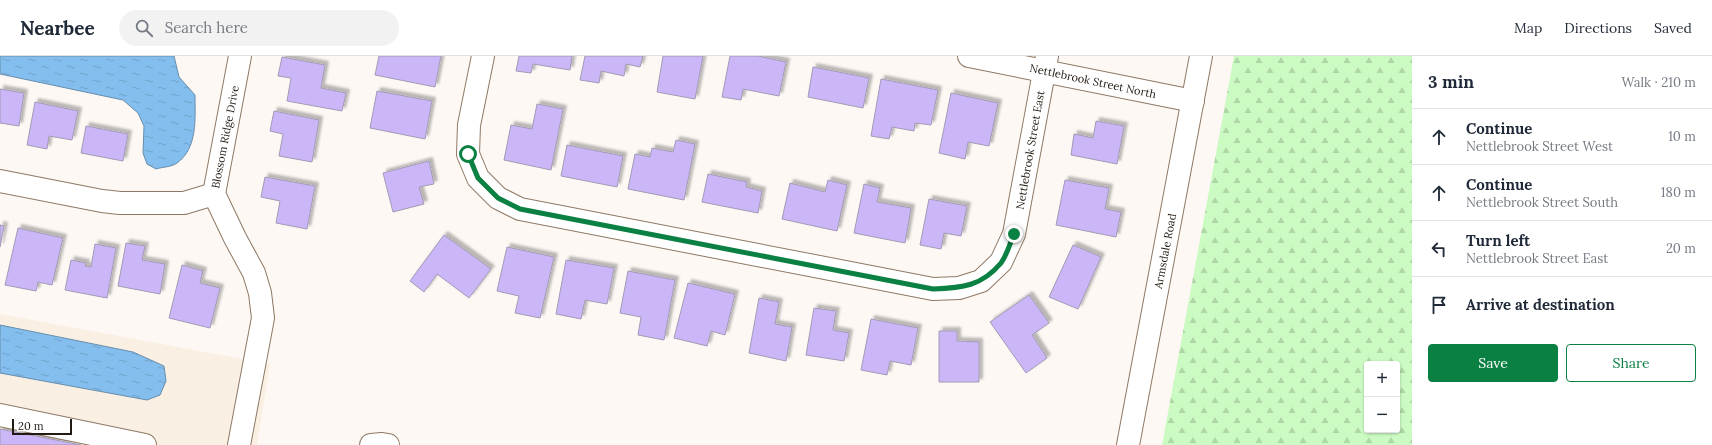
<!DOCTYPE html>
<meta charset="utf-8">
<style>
body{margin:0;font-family:Lora,serif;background:#f2f2f3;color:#1f2937}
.controls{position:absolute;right:12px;bottom:12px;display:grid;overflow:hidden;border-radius:4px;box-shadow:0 1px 3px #0004}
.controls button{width:36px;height:36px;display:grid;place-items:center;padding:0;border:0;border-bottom:1px solid #e0e1e3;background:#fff;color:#1f2937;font:20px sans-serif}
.scale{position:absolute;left:12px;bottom:10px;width:60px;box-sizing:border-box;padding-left:4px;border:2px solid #221a12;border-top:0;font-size:11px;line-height:14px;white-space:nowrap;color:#221a12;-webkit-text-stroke:3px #fff;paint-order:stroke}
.stop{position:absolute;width:12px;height:12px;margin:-9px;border:3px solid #0b8043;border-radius:50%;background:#fff}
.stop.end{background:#0b8043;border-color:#fff;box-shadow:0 1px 4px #0008}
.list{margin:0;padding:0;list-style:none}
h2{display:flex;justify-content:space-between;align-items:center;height:52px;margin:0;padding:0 16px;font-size:17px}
h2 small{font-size:13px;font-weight:400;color:#747a83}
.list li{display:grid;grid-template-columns:26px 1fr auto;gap:12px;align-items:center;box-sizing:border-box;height:56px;padding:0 16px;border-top:1px solid #e0e1e3}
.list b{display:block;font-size:15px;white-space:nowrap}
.list p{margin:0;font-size:13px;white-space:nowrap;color:#747a83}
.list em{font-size:13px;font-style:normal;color:#747a83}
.actions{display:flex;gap:8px;padding:12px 16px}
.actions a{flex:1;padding:9px 0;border:1px solid #0b8043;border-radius:4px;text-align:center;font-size:14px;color:#0b8043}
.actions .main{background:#0b8043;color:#fff}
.icon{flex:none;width:22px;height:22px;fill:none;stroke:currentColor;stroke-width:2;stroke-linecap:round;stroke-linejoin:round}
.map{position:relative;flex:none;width:1412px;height:389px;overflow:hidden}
header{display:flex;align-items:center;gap:24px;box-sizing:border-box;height:56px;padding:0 20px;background:#fff;border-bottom:1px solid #e0e1e3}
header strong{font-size:19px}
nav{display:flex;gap:22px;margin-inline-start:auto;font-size:14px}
.search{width:280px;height:36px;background:#f2f2f3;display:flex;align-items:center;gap:10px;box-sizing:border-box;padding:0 14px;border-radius:22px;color:#747a83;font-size:15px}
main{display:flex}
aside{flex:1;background:#fff}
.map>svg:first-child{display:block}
.built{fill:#faefe3}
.forest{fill:url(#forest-firs);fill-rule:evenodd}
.water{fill:url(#water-ripples);stroke:#668dac}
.building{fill:#cbb7f8;stroke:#a19ab5;filter:url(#shadow)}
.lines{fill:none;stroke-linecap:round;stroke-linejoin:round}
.minor-casing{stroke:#8e7965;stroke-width:24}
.minor{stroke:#fff;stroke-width:22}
.route{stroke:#0b8043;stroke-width:5}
.labels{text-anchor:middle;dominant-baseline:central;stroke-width:3;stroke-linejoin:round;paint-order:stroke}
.street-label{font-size:11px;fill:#221a12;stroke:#fff}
</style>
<header>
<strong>Nearbee</strong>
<div class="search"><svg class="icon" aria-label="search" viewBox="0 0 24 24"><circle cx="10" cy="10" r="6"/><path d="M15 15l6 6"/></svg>Search here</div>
<nav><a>Map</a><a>Directions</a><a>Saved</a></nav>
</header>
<main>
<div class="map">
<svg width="1412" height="389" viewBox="0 0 1412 389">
<defs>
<pattern id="forest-firs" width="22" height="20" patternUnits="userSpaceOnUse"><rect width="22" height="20" fill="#ccfac3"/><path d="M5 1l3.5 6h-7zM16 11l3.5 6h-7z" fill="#afd6a6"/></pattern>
<pattern id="water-ripples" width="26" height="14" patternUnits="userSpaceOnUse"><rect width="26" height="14" fill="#83beee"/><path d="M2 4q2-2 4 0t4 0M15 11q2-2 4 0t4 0" fill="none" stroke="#71a3cb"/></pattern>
<filter id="shadow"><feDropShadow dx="3.5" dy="-3.5" stdDeviation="1" flood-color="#0004"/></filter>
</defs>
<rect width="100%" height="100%" fill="#fdf8f4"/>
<polygon class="built" points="0,258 270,308 257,389 0,389"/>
<path class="forest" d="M1234,0H1412V389H1162ZM1367,308H1397V374H1367Z"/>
<g class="water">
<path d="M0,0H174L179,21L195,39C195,62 198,92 177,107C172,111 162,111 156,113L147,108L143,97L144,70L138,57L123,44L0,18Z"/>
<polygon points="0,269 133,296 164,310 166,325 160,339 147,344 0,317"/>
</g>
<g class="building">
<polygon points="379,0 441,0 435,31 375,19"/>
<polygon points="519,0 572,0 570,14 533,8 531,17 516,15"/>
<polygon points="585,0 643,0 640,11 626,8 624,20 601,15 599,27 580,24"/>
<polygon points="663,0 703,0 695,43 657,36"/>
<polygon points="730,0 758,0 786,6 779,40 743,33 741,44 722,41"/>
<polygon points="282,1 325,9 321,32 346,37 342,55 287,45 291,22 278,20"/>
<polygon points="813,11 869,22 863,52 808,41"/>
<polygon points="881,23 938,34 931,69 915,67 914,75 892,71 889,83 871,80"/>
<polygon points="0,33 24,37 19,70 0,67"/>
<polygon points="377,35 432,45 425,83 370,72"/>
<polygon points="951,37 998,47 989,90 968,86 965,103 939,97"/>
<polygon points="35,46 78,55 72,84 49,80 47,93 27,89"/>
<polygon points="537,48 563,53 551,114 504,104 511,69 532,73"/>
<polygon points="274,55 319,64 312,106 279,100 283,78 270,75"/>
<polygon points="1096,65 1124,70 1117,108 1071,99 1074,78 1093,82"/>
<polygon points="86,70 128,78 123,105 81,97"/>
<polygon points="676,84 695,88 684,144 628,133 635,98 650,101 652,92 673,96"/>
<polygon points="567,89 623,100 617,131 561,120"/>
<polygon points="429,105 434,128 419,131 424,148 393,156 383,117"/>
<polygon points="708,118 747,126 746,131 762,135 758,157 702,146"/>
<polygon points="265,121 315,130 307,173 276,167 280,145 261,141"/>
<polygon points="828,124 847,129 837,175 782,163 790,127 825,136"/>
<polygon points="1065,124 1109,132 1105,153 1121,156 1116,181 1056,169"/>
<polygon points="864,128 880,132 877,146 911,152 905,187 854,177"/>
<polygon points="929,143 967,150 961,180 944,177 941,193 920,189"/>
<polygon points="0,169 4,170 0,191"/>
<polygon points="18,172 63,182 52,229 38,226 36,235 5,229"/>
<polygon points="444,179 491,213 469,242 437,218 424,236 410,225"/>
<polygon points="126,187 145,190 142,204 165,208 160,238 118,230"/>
<polygon points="95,188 116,192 107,242 65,234 71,204 86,207 85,210 91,211"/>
<polygon points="1073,189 1101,201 1078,253 1049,241"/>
<polygon points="507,191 554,201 540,262 515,257 519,240 497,235"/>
<polygon points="566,204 614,212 607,248 585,244 581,263 556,258"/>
<polygon points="182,209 203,215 200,227 220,232 210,272 169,262"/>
<polygon points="628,215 675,224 664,284 638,279 641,261 620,257"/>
<polygon points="688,227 735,238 725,279 711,275 707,290 674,282"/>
<polygon points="1029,239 1049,267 1032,279 1047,302 1026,317 990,266"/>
<polygon points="759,242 779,246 775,268 792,271 786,305 749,297"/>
<polygon points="814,252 836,255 833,274 849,277 844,305 806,299"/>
<polygon points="871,263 918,272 911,309 890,305 887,319 861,314"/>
<polygon points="939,275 957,275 957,285 979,286 979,326 939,326"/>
<polygon points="0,373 81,389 0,389"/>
</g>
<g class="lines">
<g class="minor-casing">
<g id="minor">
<polyline points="483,0 469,69 468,98 478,122 498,142 520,153 933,233 959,232 981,225 1001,206 1014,178 1047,0"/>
<polyline points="969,0 1193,45"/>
<polyline points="0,125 102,145 120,147 184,147 214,138"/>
<polyline points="0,359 145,389"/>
<polyline points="239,389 263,262 260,237 254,217 235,182 214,138 240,0"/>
<polyline points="371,389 382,388 388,389"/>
<polyline points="1128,389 1201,0"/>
</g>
</g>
<use href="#minor" class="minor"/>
</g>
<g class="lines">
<path class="route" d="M468,98L478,122L498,142L520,153L933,233C962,232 982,230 1001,207C1007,199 1010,187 1014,178"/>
</g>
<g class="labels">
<g class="street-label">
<text transform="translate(1093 25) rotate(12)">Nettlebrook Street North</text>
<text transform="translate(225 81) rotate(-79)">Blossom Ridge Drive</text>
<text transform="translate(1030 94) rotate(-80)">Nettlebrook Street East</text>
<text transform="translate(1165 195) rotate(-79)">Armsdale Road</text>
</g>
</g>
</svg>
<div class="controls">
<button>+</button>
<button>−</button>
</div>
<div class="scale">20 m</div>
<div class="stop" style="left:468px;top:98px"></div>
<div class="stop end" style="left:1014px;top:178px"></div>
</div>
<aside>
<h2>3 min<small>Walk · 210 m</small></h2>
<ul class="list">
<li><svg class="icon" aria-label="ahead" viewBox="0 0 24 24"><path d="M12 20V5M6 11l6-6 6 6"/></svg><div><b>Continue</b><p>Nettlebrook Street West</p></div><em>10 m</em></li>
<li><svg class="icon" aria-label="ahead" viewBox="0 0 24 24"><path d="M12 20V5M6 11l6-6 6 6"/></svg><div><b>Continue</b><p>Nettlebrook Street South</p></div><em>180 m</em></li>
<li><svg class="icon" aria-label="left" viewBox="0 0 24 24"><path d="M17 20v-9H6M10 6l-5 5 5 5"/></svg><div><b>Turn left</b><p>Nettlebrook Street East</p></div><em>20 m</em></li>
<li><svg class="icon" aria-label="arrive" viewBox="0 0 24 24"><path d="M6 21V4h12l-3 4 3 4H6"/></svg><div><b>Arrive at destination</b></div></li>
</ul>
<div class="actions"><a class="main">Save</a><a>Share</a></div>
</aside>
</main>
